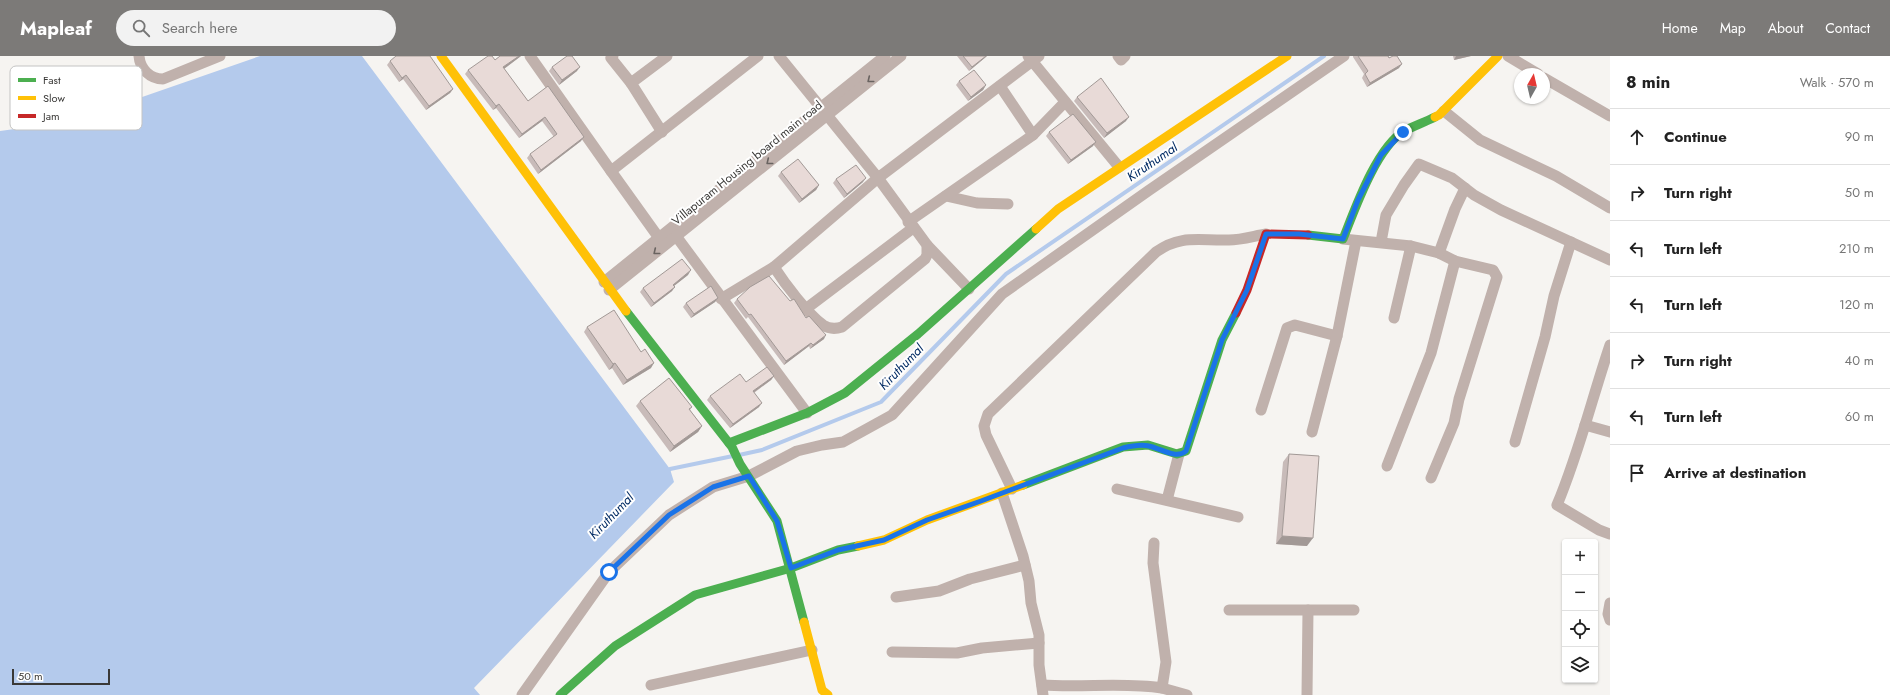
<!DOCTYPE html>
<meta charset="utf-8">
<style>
body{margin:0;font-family:Jost,sans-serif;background:#f2f2f2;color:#222}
.controls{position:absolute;right:12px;bottom:12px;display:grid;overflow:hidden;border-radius:4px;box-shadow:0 1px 3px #0004}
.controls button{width:36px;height:36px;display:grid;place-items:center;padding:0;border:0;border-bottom:1px solid #e0e0e0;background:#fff;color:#222;font:20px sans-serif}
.compass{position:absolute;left:1514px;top:12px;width:36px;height:36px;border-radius:50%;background:#fff;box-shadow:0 1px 3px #0004;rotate:8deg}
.scale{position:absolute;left:12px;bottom:10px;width:98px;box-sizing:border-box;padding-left:4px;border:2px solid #3a3937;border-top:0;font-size:11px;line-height:14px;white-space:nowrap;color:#3a3937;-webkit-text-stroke:3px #fff;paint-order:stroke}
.stop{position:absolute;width:12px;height:12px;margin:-9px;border:3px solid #1a73e8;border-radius:50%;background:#fff}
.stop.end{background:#1a73e8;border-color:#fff;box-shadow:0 1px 4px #0008}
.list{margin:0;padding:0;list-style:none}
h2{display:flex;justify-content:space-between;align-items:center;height:52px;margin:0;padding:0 16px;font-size:17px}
h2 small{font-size:13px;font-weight:400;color:#767676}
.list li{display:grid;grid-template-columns:26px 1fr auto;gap:12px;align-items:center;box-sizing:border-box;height:56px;padding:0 16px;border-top:1px solid #e0e0e0}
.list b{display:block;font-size:15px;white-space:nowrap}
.list em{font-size:13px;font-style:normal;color:#767676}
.icon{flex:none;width:22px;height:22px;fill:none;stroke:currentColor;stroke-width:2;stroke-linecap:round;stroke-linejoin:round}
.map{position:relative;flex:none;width:1610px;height:639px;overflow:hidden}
header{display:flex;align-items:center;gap:24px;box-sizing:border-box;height:56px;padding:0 20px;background:#7c7a78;color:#fff}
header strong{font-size:19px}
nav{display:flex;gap:22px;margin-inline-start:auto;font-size:14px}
.search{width:280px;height:36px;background:#f2f2f2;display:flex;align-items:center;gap:10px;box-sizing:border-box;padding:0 14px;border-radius:22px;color:#767676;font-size:15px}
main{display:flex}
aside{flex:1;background:#fff}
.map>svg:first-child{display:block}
.water{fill:#b4caec}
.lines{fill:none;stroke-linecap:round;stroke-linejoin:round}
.stream{stroke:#b4caec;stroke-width:4}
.street{stroke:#c0b1ac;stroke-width:11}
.fast{stroke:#4caf50;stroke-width:9}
.slow{stroke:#ffc107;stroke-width:9}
.jam{stroke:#c62828;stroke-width:9}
.wall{fill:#c8bbb9}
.shaded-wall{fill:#a29996}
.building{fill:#e8dad7;stroke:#a29996}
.oneway{stroke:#696360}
.route{stroke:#1a73e8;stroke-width:5}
.labels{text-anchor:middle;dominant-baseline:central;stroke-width:4;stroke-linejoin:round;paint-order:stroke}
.street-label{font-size:12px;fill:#3a3937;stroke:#fff}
.water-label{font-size:13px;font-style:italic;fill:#002a63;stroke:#fff}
.key{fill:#fff;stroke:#c4c4c3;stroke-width:1}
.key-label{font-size:11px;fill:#3a3937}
</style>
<header>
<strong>Mapleaf</strong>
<div class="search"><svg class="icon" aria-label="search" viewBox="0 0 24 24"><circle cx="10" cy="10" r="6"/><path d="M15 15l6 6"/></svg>Search here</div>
<nav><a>Home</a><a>Map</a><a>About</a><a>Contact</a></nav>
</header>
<main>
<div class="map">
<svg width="1610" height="639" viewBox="0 0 1610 639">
<rect width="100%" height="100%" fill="#f6f4f1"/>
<polygon class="water" points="260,0 362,0 670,413 674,426 474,632 480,639 0,639 0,75 73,65"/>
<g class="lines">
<g class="stream">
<polyline points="739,399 762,394 881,346 1006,218 1324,0"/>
<polyline points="666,417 670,413 733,400"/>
</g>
<g class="street">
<path d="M139,0C140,13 150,23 163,23L220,0"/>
<polyline points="530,0 611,115 758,0"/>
<polyline points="613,0 611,2 631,27"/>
<polyline points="779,0 878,122 1039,0"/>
<polyline points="1028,0 1119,111"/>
<polyline points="1118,0 1121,4 1125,0"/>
<polyline points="1508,0 1538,18"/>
<polyline points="1544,22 1610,60"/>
<polyline points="1444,55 1480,84 1556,120 1610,152"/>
<polyline points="662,76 631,27 667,0"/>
<polyline points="1033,79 1065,46"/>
<polyline points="611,115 659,182 676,180 807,357"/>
<path d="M878,122L927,189V199L925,203L842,271C836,273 829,273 823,269C807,257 785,228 774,211Z"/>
<polyline points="946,140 977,147 1008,148"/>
<polyline points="908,166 1033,79 1000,30"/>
<polyline points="1343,183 1411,190 1439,197 1455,205 1493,214 1497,221 1459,343 1454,367 1431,422"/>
<polyline points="1381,186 1386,159 1404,129 1419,108 1452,122 1474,139 1501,154 1610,204"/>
<polyline points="927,189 969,233"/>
<polyline points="1439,197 1455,153 1465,132"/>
<polyline points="604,226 885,0"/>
<polyline points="609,234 901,0"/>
<polyline points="721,243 774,211"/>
<polyline points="807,252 913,172"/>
<polyline points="1394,262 1411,190"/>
<path d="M1610,289C1592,342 1579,397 1557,449L1599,474L1610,478"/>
<polyline points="1261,354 1287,272 1295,269 1337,280"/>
<polyline points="1585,369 1610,376"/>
<polyline points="1312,376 1337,280 1356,185"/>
<polyline points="1515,386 1545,281 1554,240 1571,186"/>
<polyline points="1387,410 1431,297 1455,205"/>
<path d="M1012,433L986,379L984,370L988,358L1156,196C1181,178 1200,185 1229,184C1241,184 1254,180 1266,178"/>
<polyline points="1117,433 1238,461"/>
<polyline points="1002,437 1023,500 1029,525 1031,547 1039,579 1039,609 1043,639"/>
<polyline points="1167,444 1179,398"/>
<polyline points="896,541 939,535 970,523 1025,509"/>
<polyline points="1610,547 1608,558 1610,564"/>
<polyline points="1229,554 1354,554"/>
<polyline points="892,596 957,597 982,592 1039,587"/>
<polyline points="651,629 812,594"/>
<path d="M1042,629C1082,632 1123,626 1162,632L1166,606L1153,507L1154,487"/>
<polyline points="1162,632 1187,639"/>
<polyline points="522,639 609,516 669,459 713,431 749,420 797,395 822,389 843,386 892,359 1002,238 1148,135 1344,0"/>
<polyline points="1307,639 1308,554"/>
</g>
<g class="fast">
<path d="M1308,179L1343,183C1355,153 1376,92 1404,75C1414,70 1425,66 1435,61"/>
<polyline points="626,255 732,391 740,408 777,465 804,566"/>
<polyline points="729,387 807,357 845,337 918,278 1036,173"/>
<polyline points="1023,429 1123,391 1148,389 1177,398 1186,395 1222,284 1236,257"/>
<polyline points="560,639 615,590 695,539 791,512 838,494 858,490"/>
</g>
<g class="slow">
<polyline points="441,0 626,255"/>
<polyline points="1435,61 1439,59 1498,0"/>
<polyline points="1036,173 1058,153 1287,0"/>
<polyline points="858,490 884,484 927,464 1023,429"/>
<polyline points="804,566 822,634 828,639"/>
</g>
<polyline class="jam" points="1236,257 1247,234 1266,178 1308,179"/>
</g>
<g class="wall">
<polygon points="500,0 521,0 504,13 528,45 581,85 538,118 527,102 530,98 554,81 542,65 519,82 496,52 493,54 465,18 468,14 495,4"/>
<polygon points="957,0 987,0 969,15"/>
<polygon points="1353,0 1388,0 1399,12 1367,31 1362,22 1364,18 1353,1"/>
<polygon points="1453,0 1471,0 1454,4"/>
<polygon points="390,5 453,33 450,37 426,54 403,23 399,26 387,9"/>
<polygon points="552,11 577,15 559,29 549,15"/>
<polygon points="959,25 986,29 983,34 968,45 956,29"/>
<polygon points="1077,41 1126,65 1104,82 1074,45"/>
<polygon points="1049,76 1093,90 1068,108 1046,80"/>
<polygon points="781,116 819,129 816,134 799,147 778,120"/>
<polygon points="836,123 863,126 844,142 833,127"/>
<polygon points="688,219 674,230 672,235 651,251 640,236 643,232"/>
<polygon points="718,242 715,246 691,262 683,251 686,247"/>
<polygon points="737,243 790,245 806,262 824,283 810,293 809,290 784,309 748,261 746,263 734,247"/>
<polygon points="587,271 651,312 623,329 612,312 609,314 584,276"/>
<polygon points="774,320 771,324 754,337 759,351 730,372 707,344 710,340 746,326"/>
<polygon points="640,345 692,351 690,354 702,370 698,376 670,396 636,350"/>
<polygon points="1289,398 1307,490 1276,488 1283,406"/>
</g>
<g class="shaded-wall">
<polygon points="519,0 521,0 501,15 503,11"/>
<polygon points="986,0 987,0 969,15 972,11"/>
<polygon points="1456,0 1471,0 1454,4"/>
<polygon points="1402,8 1399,12 1367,31 1370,27"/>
<polygon points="580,11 577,15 559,29 562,24"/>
<polygon points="406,19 403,23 399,26 402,22"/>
<polygon points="986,29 983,34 968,45 971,41"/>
<polygon points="453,33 450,37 426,54 429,50"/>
<polygon points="499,48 496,52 493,54 496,50"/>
<polygon points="545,61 542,65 519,82 522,78"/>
<polygon points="1129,61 1126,65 1104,82 1107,77"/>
<polygon points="584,81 581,85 538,118 541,114"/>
<polygon points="1096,86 1093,90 1068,108 1071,104"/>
<polygon points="866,122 863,126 844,142 847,138"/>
<polygon points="819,129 816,134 799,147 802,143"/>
<polygon points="691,214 688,219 670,233 673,229"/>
<polygon points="675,231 672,235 651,251 654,247"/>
<polygon points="718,242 715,246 691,262 694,258"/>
<polygon points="826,279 824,283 810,293 813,289"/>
<polygon points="811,287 809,290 784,309 786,305"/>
<polygon points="615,307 612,312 609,314 613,308"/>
<polygon points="654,307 651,312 623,329 627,324"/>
<polygon points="774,320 771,324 750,339 753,335"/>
<polygon points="762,347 759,351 730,372 733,368"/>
<polygon points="702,370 698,376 670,396 674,390"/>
<polygon points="1282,480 1313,482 1307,490 1276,488"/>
</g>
<g class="building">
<polygon points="396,0 430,0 453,33 429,50 406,19 402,22 390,5"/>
<polygon points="488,0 492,0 495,4 500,0 519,0 503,11 528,45 548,30 584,81 541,114 530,98 557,78 545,61 522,78 499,48 496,50 468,14"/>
<polygon points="567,0 572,0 580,11 562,24 552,11"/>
<polygon points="963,0 986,0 972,11"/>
<polygon points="1358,0 1388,0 1389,2 1393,0 1397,0 1402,8 1370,27 1365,18 1368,15"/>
<polygon points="974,14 986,29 971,41 959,25"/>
<polygon points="1101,22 1129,61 1107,77 1077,41"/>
<polygon points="1073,58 1096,86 1071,104 1049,76"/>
<polygon points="798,103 819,129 802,143 781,116"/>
<polygon points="856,109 866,122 847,138 836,123"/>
<polygon points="682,203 691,214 673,229 675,231 654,247 643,232"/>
<polygon points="769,220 790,245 794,243 806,262 809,260 826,279 813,289 811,287 786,305 751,258 749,259 737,243 750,231"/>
<polygon points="711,230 718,242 694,258 686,247"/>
<polygon points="614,254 641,296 645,293 654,307 627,324 615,307 613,308 587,271"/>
<polygon points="767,311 774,320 753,335 762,347 733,368 710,340 740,318 746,326"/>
<polygon points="669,322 692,351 689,353 702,370 674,390 640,345"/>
<polygon points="1289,398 1319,400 1313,482 1282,480"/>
</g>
<defs><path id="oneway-chevron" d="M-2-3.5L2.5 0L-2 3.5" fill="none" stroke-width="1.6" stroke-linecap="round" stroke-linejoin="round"/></defs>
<g class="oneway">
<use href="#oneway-chevron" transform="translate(870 24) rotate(141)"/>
<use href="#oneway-chevron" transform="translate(769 106) rotate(141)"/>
<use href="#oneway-chevron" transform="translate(656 196) rotate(141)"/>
</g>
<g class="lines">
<path class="route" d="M609,516L669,459L713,431L749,420L777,465L791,512L838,494L884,484L927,464L981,445L1123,392C1131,390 1140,388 1149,390C1160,392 1176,404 1186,395L1222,284L1247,234L1266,178H1299L1343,183L1358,144L1381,99L1403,76"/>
</g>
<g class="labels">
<g class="street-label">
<text transform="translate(747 107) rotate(-39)">Villapuram Housing board main road</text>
</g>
<g class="water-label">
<text transform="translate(1152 106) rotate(-34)">Kiruthumal</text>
<text transform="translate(901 311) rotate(-46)">Kiruthumal</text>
<text transform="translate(611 460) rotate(-46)">Kiruthumal</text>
</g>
</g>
<rect x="10" y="10" width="132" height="64" rx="6" class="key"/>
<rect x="18" y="22" width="18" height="4" fill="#4caf50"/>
<rect x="18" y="40" width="18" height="4" fill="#ffc107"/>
<rect x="18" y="58" width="18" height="4" fill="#c62828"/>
<g class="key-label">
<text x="43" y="28">Fast</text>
<text x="43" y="46">Slow</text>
<text x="43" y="64">Jam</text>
</g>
</svg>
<div class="controls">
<button>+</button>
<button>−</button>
<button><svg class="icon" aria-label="locate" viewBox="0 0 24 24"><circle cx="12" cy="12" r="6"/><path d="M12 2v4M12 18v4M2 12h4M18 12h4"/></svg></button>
<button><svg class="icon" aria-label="layers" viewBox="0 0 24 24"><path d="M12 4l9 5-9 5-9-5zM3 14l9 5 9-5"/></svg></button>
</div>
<svg class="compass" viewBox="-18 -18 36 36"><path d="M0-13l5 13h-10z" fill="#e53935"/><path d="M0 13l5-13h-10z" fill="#767676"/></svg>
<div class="scale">50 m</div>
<div class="stop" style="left:609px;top:516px"></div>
<div class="stop end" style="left:1403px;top:76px"></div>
</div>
<aside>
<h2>8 min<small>Walk · 570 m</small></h2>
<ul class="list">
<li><svg class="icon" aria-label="ahead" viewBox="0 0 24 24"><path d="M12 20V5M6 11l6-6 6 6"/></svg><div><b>Continue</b></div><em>90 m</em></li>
<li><svg class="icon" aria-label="right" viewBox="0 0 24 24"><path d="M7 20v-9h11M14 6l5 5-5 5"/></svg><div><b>Turn right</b></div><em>50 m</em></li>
<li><svg class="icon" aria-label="left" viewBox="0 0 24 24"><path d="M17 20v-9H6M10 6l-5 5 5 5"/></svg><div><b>Turn left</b></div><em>210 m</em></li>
<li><svg class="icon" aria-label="left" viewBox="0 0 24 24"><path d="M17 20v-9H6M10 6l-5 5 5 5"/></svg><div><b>Turn left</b></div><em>120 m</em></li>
<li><svg class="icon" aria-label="right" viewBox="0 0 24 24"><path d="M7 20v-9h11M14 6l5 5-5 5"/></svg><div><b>Turn right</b></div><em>40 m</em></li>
<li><svg class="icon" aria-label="left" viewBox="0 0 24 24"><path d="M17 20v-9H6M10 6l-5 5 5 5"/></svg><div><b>Turn left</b></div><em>60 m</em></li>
<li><svg class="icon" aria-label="arrive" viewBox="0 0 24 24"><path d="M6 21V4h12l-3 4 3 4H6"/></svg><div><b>Arrive at destination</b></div></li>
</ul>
</aside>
</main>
